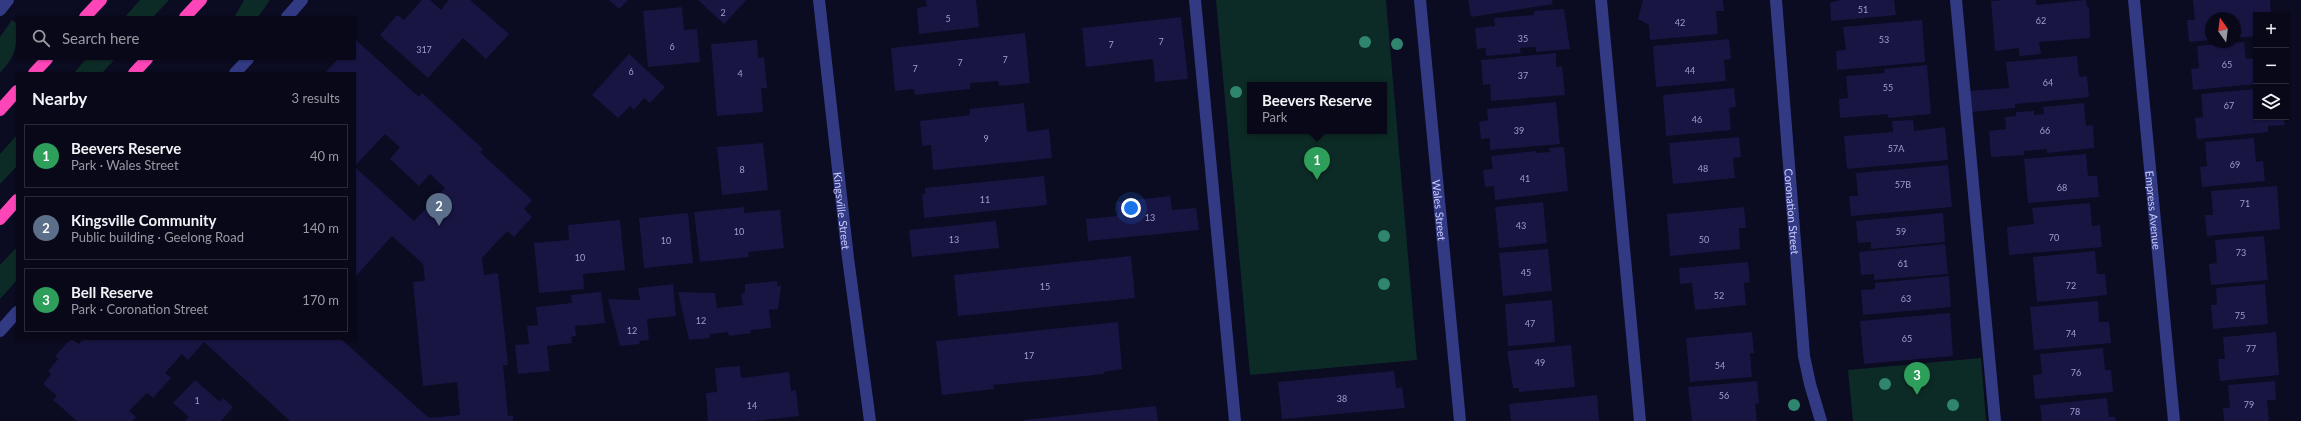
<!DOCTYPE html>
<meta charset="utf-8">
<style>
body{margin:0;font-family:Lato,sans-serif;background:#112;color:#f1f3f6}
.controls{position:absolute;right:12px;top:12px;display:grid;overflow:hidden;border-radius:0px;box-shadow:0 1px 3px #0004}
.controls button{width:36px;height:36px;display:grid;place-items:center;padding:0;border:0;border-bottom:1px solid #292938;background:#080819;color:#f1f3f6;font:20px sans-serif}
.compass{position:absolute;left:2205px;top:12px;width:36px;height:36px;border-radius:50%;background:#080819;box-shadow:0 1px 3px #0004;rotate:346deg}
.you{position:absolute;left:1131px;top:208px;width:14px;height:14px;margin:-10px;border:3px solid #fff;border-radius:50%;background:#1a73e8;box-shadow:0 0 0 6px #1a73e833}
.badge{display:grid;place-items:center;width:26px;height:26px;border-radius:50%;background:#0b8043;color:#fff;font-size:13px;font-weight:700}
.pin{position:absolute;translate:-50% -33px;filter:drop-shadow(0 1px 2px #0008)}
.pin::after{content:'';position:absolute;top:21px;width:14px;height:12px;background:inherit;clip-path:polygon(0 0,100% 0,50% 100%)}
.popup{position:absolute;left:1247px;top:82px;width:140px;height:52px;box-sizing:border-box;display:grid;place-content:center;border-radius:0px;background:#080819;filter:drop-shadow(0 1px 3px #0005);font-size:13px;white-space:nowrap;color:#989aa2}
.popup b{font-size:15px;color:#f1f3f6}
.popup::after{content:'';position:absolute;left:50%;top:100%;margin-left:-8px;border:8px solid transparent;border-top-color:#080819}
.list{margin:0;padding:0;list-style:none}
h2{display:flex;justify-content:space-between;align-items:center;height:52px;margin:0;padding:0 16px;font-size:17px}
h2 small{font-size:13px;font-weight:400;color:#989aa2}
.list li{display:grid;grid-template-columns:26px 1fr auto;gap:12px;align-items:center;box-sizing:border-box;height:64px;margin:0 8px 8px;padding:0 8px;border:1px solid #292938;border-radius:0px}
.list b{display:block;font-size:15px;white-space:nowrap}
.list p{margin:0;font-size:13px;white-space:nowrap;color:#989aa2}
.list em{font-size:13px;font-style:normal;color:#989aa2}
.icon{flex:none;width:22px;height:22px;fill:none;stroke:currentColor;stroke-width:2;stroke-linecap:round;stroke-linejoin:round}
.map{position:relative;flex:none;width:2301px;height:421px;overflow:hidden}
.search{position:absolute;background:#080819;box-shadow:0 1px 3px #0004;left:16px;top:16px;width:340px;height:44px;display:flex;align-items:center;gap:10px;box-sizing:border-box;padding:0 14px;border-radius:0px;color:#989aa2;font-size:15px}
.panel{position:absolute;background:#080819;box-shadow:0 1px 3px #0004;left:16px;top:72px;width:340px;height:268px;border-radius:0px}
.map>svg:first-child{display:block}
.green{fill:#0d2b26;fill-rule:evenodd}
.building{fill:#181543}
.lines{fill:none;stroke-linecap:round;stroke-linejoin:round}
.minor{stroke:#323a84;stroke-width:12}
.highway{stroke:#ff46b9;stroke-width:12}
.tree{fill:#2f856d}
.labels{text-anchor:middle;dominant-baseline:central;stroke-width:4;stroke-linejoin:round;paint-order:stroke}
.number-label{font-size:9px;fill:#9e9ed0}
.street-label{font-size:11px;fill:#cbccff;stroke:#0b0b21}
</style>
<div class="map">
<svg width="2301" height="421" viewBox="0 0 2301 421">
<rect width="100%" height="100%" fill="#0b0b21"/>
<g class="green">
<polygon points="140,0 169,0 153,17 125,17"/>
<polygon points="244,0 270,0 258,17 237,17 235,16"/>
<path d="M1216,0H1386L1417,360L1250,375ZM1250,85H1384V131H1250Z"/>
<path d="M12,20L17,24C17,47 16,55 0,73V37Z"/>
<polygon points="86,59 115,59 102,73 74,73"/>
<polygon points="17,135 17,166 0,184 0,154"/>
<polygon points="17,247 17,280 0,299 0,265"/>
<polygon points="1981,358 1986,421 1853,421 1848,370"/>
</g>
<g class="building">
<polygon points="422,0 430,0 441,10 449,0 470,0 509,34 486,59 463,38 428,78 380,35 397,15 404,20"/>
<polygon points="609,0 628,0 619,9"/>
<polygon points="698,0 746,0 724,24"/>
<polygon points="926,0 976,0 979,27 919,34 917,8 927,6"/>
<polygon points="1468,0 1552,0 1553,4 1471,17"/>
<polygon points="1643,0 1723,0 1724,11 1716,11 1718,34 1650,40 1649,25 1638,19"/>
<polygon points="1840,0 1894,0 1896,15 1831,21 1830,3"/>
<polygon points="2004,0 2036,0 2036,5 2086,0 2087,7 2089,7 2090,38 2039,42 2041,54 2019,56 2019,48 1995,51 1991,1"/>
<polygon points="2193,0 2270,0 2271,15 2256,15 2256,36 2235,38 2235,18 2211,18 2211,40 2189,42 2187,20 2195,20"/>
<polygon points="682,7 684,30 697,29 700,62 648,67 643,11"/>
<polygon points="1564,9 1570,49 1536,52 1536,47 1520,48 1521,53 1486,56 1486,48 1477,49 1475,28 1495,26 1494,18 1534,15 1534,11"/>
<polygon points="1181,17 1188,79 1155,82 1153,59 1086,67 1082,28"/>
<polygon points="1922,20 1925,62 1837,70 1836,51 1846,50 1843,27"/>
<polygon points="1025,33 1030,83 999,86 998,81 985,82 970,83 970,89 915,95 914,89 895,91 891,48"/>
<polygon points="1729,39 1731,59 1724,60 1726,81 1656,87 1653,46"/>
<polygon points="356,40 419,97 422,93 483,149 480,152 532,200 524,209 532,217 514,237 507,231 482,258 484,275 498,273 508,365 503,365 508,416 513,415 513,421 290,421 204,342 188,360 182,354 165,373 171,378 153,398 147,393 129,411 136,417 132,421 77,421 53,400 57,396 43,384 51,374 48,371 58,359 55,356 71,339 79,344 83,339 341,339 429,418 460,415 457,382 423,386 413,282 425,281 423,264 392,236 355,277 355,167 414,221 445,188 430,174 419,186 390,159 400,147 385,134 355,166 355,73 325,73 338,59 355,59"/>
<polygon points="757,40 758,58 764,57 767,88 761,88 763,112 717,116 711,44"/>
<polygon points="2244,42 2246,59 2255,58 2256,84 2193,90 2191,69 2199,68 2197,46"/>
<polygon points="1556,53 1556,67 1562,66 1565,95 1491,101 1490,84 1483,85 1481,60"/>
<polygon points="629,54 665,87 650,103 644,98 634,110 630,106 618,118 592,95"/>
<polygon points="2077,56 2079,77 2087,76 2089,97 2015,104 2015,108 1971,112 1970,91 2009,88 2006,62"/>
<polygon points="1927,65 1931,114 1888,118 1888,114 1840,118 1839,99 1848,98 1846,76 1885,73 1884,69"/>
<polygon points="1734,88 1736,107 1729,108 1731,130 1666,136 1663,95"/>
<polygon points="2255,89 2256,117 2284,117 2285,125 2268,126 2268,132 2197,139 2195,118 2203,117 2201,94"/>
<polygon points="1556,102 1560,144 1490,150 1490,138 1481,139 1479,122 1488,120 1487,109"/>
<polygon points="1024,103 1027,132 1049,129 1052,158 933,170 931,145 922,146 920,121 970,115 970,109"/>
<polygon points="2084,103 2086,126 2093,125 2094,148 2047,153 2047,149 2024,151 2024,155 1991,157 1989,131 2006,129 2005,117 2016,116 2016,112 2034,111 2034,115 2044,114 2043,107"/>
<polygon points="1913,120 1914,131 1945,127 1948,160 1847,169 1844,136 1893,132 1892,121"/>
<polygon points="1739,137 1741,157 1733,158 1735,178 1673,184 1669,143"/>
<polygon points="2254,138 2256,162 2263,161 2265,181 2202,187 2200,167 2207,166 2205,142"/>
<polygon points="763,143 768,190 722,195 717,147"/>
<polygon points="1564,147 1568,191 1495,200 1494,186 1485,187 1483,170 1493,169 1491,156 1536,151 1536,153 1550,152 1549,148"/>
<polygon points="2086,154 2088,176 2097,176 2099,197 2028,203 2024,159"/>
<polygon points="1948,165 1952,207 1851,216 1849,196 1858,196 1856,173"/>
<polygon points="1044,176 1047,205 924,218 922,194 925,194 925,188"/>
<polygon points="2277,186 2280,229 2207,236 2205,215 2213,215 2211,191"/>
<polygon points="1170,196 1172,210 1196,208 1199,230 1088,241 1086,219 1118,216 1117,202"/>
<polygon points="1543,202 1547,243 1499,248 1495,207"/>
<polygon points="2090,203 2092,226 2100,225 2102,247 2009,255 2007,227 2034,224 2032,208"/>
<polygon points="744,207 744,213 780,210 784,248 748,252 749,257 700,262 694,212"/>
<polygon points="1744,207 1746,228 1739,228 1740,249 1670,256 1667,214"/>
<polygon points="688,213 693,263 644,268 639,218"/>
<polygon points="1943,213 1945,242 1871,249 1871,242 1858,243 1856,221"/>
<polygon points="620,220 625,270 583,274 584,289 539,293 534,243 569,240 568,225"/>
<polygon points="996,221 999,248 912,257 909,230"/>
<polygon points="2264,236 2268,280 2211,285 2209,264 2217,263 2215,240"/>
<polygon points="1945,244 1948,274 1874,280 1874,274 1861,275 1859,252"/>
<polygon points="1548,249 1552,291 1503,296 1499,253"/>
<polygon points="2095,251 2097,274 2105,274 2107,295 2037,302 2033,257"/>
<polygon points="1131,256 1135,298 958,316 954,275"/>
<polygon points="1748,262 1750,282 1744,283 1746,305 1695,310 1692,283 1680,284 1679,268"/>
<polygon points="1949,276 1951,307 1863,315 1861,290 1875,289 1875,283"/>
<polygon points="777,281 777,286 781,286 778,309 769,310 771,328 750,330 751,333 729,336 728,332 710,334 710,338 689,340 678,292 715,293 717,308 743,305 741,294 745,293 745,284"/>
<polygon points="673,284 676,316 647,319 649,340 639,341 640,344 620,346 608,299 640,300 638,288"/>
<polygon points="2265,284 2268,324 2213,329 2211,305 2217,305 2216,288"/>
<polygon points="601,292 605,323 575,326 576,336 571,337 572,343 547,346 550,371 518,374 515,345 529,344 527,326 538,325 536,307 572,303 571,295"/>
<polygon points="1552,300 1555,342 1508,346 1505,304"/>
<polygon points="2098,301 2099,322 2109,322 2111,343 2034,350 2030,307"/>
<polygon points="1950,313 1953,356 1864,364 1860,321"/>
<polygon points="1118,322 1122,369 1104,372 1104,374 993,385 994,389 942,395 936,341"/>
<polygon points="1752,332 1754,353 1750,353 1752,377 1690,382 1686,338"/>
<polygon points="2276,332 2279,375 2220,381 2218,359 2225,359 2223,337"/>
<polygon points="1571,345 1575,387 1519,392 1519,388 1513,388 1507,351"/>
<polygon points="2103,348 2105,370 2111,370 2113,392 2035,399 2033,375 2042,374 2040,354"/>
<polygon points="740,366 741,378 789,372 791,391 796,390 799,416 754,421 708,421 706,393 717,392 715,368"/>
<polygon points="1394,371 1396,388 1402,387 1405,408 1282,419 1278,382"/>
<polygon points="195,380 220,402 223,398 233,407 221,421 185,421 189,417 173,403"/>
<polygon points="1757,381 1759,403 1755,404 1757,421 1692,421 1688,387"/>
<polygon points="2275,381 2276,400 2267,400 2269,421 2224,421 2223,408 2230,408 2228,385"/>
<polygon points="1597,395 1599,421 1511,421 1509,404"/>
<polygon points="2107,398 2109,417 2115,417 2116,421 2042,421 2040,405"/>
<polygon points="1156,406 1158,421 1024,421 1024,420"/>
</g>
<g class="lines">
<g class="minor">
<path id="s1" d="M819,0L848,258L870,421"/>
<polyline points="1195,0 1235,421"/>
<path id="s2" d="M1420,0L1460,421"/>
<polyline points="1601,0 1640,421"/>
<path id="s3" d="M1776,0L1804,356L1810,384L1821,421"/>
<polyline points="1956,0 1995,421"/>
<path id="s4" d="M2134,0L2174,421"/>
<polyline points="0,10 8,0"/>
<polyline points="287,17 302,0"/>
<polyline points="235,73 248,59"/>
<polyline points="0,331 17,312"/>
</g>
<g class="highway">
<polyline points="85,17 101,0"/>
<polyline points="185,17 201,0"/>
<polyline points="34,73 47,59"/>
<polyline points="134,73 147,59"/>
<polyline points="0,110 17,91"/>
<polyline points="0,219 17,200"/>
</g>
</g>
<g class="tree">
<circle cx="1365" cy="42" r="6"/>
<circle cx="1397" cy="44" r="6"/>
<circle cx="1236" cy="92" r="6"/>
<circle cx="1384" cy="236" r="6"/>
<circle cx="1384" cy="284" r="6"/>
<circle cx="1885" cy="384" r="6"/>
<circle cx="1794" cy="405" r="6"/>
<circle cx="1953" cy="405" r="6"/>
</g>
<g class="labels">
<g class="number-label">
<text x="1863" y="9">51</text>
<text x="723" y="12">2</text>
<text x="948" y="18">5</text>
<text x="2041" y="20">62</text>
<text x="1680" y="22">42</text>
<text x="1523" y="38">35</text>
<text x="1884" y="39">53</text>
<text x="1161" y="41">7</text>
<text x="1111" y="44">7</text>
<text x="672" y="46">6</text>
<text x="424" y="49">317</text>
<text x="1005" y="59">7</text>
<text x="960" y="62">7</text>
<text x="2227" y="64">65</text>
<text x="915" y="68">7</text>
<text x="1690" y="70">44</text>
<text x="631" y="71">6</text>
<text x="740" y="73">4</text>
<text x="1523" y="75">37</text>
<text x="2048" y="82">64</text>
<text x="1888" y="87">55</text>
<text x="2229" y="105">67</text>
<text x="1697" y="119">46</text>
<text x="1519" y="130">39</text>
<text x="2045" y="130">66</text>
<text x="986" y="138">9</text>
<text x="1896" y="148">57A</text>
<text x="2235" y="164">69</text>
<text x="1703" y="168">48</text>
<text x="742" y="169">8</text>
<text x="1525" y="178">41</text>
<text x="1903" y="184">57B</text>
<text x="2062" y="187">68</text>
<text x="985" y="199">11</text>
<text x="2245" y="203">71</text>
<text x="1150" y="217">13</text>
<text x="1521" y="225">43</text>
<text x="739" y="231">10</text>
<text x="1901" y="231">59</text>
<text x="2054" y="237">70</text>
<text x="954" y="239">13</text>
<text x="1704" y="239">50</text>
<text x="666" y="240">10</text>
<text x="2241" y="252">73</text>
<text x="580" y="257">10</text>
<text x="1903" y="263">61</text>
<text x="1526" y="272">45</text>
<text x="2071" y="285">72</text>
<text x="1045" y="286">15</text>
<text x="1719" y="295">52</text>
<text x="1906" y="298">63</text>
<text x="2240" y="315">75</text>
<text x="701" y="320">12</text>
<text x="1530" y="323">47</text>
<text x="632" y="330">12</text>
<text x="2071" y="333">74</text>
<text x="1907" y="338">65</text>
<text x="2251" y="348">77</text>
<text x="1029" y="355">17</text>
<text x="1540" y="362">49</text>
<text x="1720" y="365">54</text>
<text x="2076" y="372">76</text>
<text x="1724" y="395">56</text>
<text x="1342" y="398">38</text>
<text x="197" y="400">1</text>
<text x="2249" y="404">79</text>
<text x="752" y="405">14</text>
<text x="2075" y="411">78</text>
</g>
<g class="street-label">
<text stroke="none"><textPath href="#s2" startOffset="211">Wales Street</textPath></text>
<text stroke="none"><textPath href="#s4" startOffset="211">Empress Avenue</textPath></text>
<text stroke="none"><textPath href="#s1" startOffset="212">Kingsville Street</textPath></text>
<text stroke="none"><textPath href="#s3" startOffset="212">Coronation Street</textPath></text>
</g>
</g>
</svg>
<div class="controls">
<button>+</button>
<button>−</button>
<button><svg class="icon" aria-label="layers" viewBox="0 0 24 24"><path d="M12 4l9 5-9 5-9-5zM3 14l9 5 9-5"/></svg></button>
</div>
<svg class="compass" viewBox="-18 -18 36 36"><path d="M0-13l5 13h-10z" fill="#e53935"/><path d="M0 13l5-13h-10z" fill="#989aa2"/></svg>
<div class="you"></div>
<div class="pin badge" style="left:1317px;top:180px;background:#2e9e5b">1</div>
<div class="popup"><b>Beevers Reserve</b>Park</div>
<div class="pin badge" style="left:439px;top:226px;background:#5c6f8a">2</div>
<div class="pin badge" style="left:1917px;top:395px;background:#2e9e5b">3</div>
<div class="search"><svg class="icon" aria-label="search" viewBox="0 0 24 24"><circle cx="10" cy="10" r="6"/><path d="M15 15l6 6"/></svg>Search here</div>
<section class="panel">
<h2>Nearby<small>3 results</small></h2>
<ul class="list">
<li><span class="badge" style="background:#2e9e5b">1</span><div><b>Beevers Reserve</b><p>Park · Wales Street</p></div><em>40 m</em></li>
<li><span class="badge" style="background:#5c6f8a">2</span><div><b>Kingsville Community</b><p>Public building · Geelong Road</p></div><em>140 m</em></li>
<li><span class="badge" style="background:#2e9e5b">3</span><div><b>Bell Reserve</b><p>Park · Coronation Street</p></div><em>170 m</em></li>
</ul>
</section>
</div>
